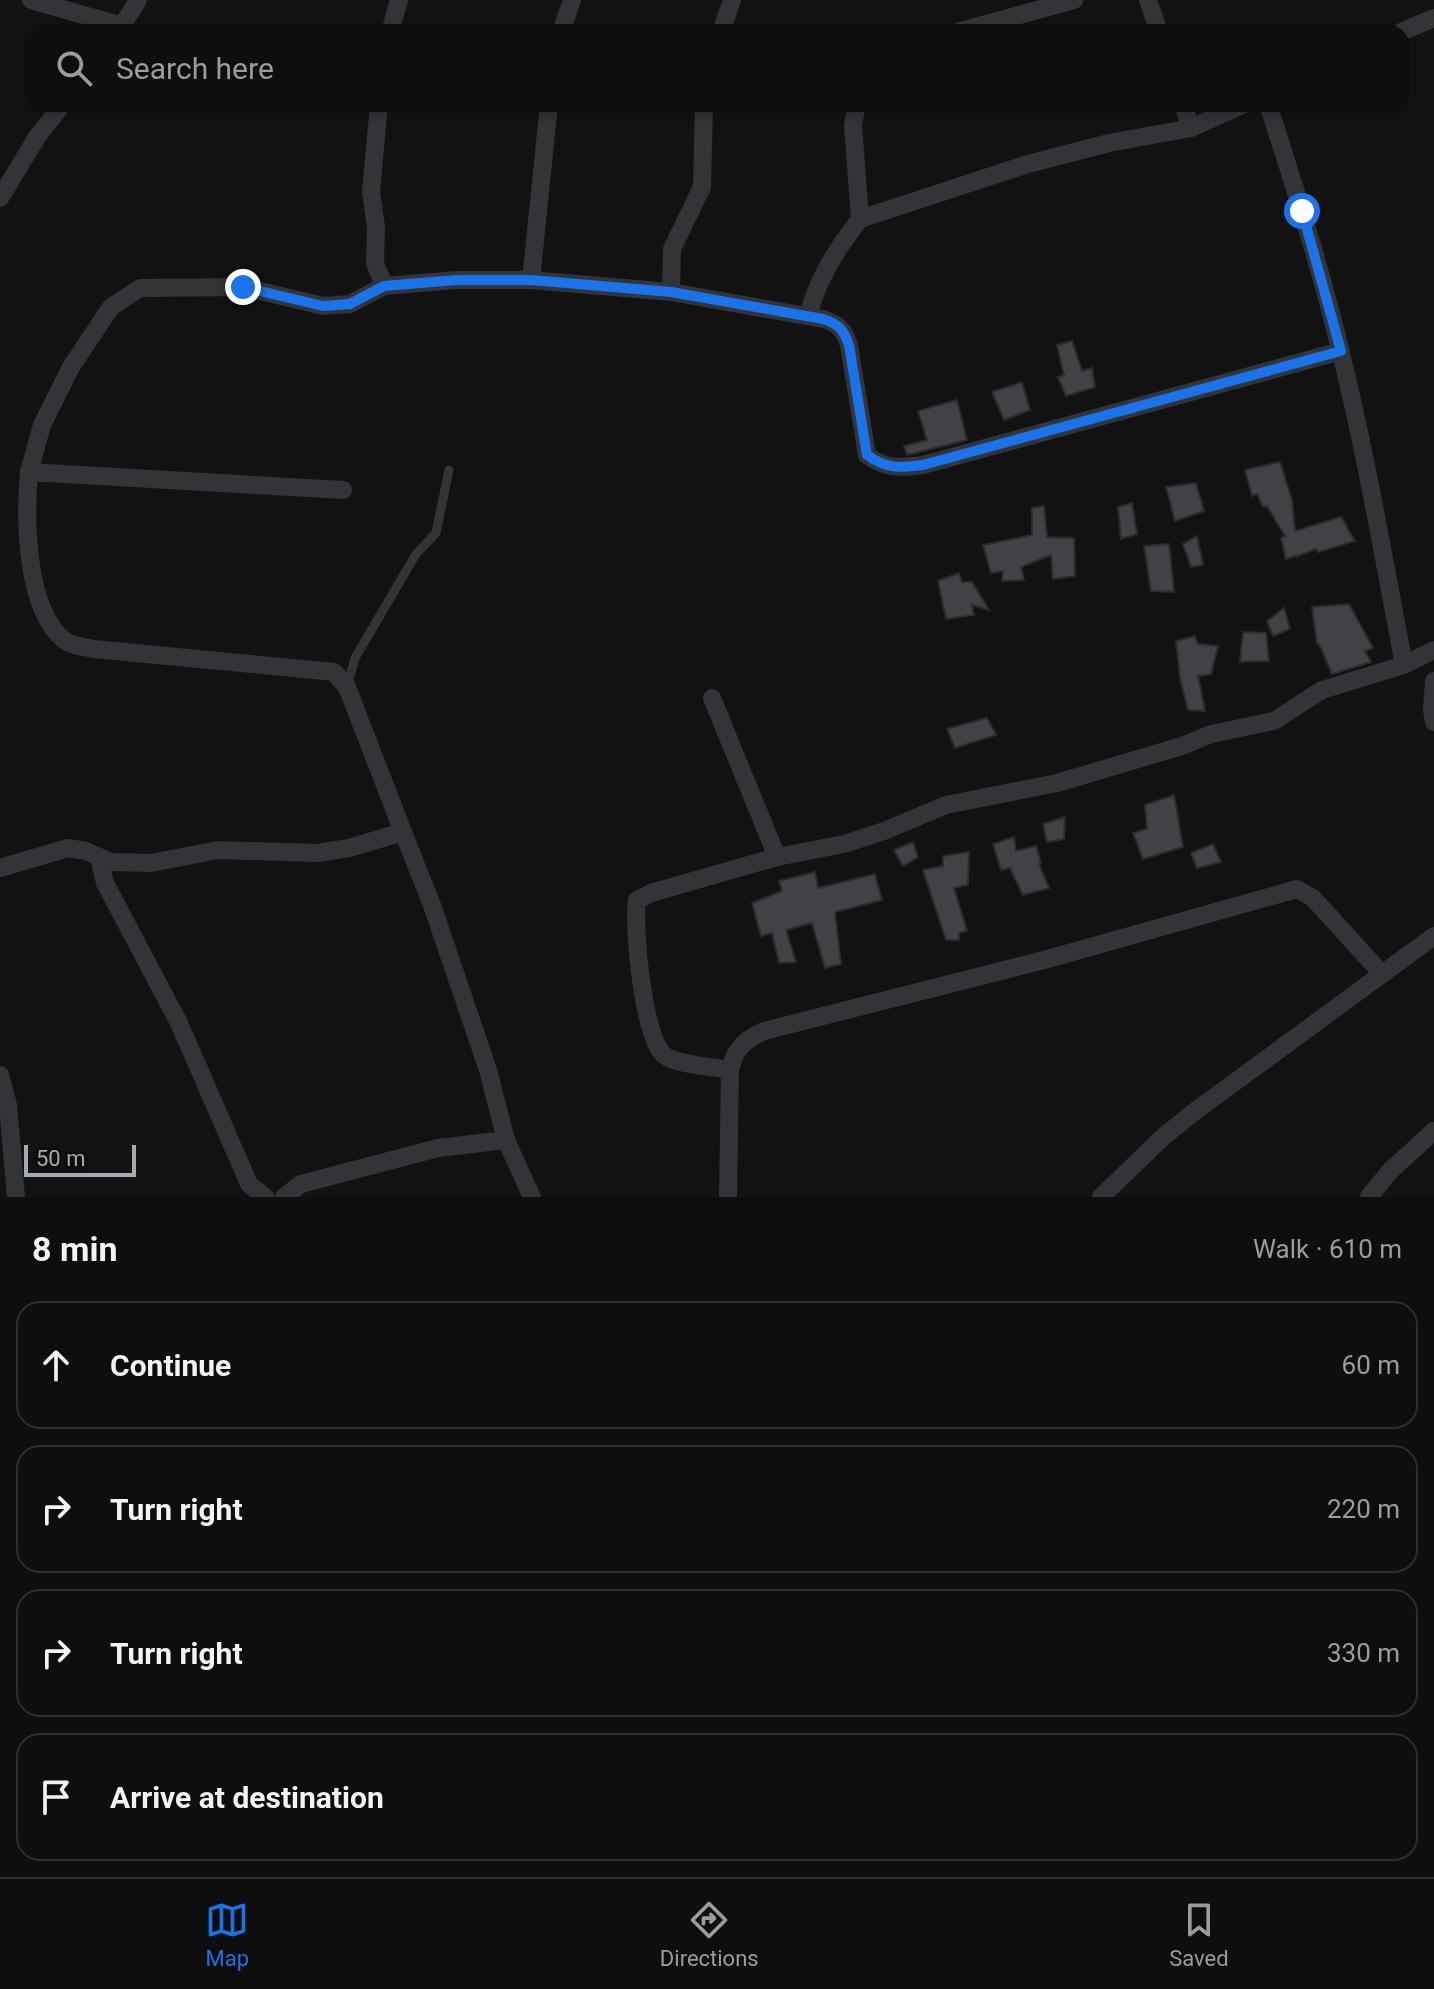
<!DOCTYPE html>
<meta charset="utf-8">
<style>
body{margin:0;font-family:Roboto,sans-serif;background:#1c1c1c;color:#f1f3f6}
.scale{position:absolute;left:24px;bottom:20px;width:112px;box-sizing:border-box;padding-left:8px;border:4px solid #a4aab3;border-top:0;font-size:22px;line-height:28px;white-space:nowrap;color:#a4aab3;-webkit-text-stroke:6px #0d0d0e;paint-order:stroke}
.stop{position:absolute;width:24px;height:24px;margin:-18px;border:6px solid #1a73e8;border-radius:50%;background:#fff}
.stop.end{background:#1a73e8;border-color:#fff;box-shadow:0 2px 8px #0008}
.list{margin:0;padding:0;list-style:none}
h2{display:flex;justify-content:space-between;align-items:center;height:104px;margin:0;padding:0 32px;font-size:34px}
h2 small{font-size:26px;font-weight:400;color:#9b9c9e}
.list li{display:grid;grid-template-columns:52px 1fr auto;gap:24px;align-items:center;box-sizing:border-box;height:128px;margin:0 16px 16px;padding:0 16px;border:2px solid #2e2e2e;border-radius:24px}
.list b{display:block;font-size:30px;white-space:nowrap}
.list em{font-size:26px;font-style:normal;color:#9b9c9e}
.icon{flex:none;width:44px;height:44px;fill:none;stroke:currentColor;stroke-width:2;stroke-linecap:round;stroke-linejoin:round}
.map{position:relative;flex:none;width:1434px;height:1197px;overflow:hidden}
.search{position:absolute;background:#0e0e0e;box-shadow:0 4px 12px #0003;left:24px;right:24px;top:24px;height:88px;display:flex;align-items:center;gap:20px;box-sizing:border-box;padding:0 28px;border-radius:24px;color:#9b9c9e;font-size:30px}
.sheet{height:680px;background:#0e0e0e}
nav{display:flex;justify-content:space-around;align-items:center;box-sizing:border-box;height:112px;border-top:2px solid #2e2e2e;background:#0e0e0e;font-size:22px;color:#9b9c9e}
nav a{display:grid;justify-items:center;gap:4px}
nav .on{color:#1a73e8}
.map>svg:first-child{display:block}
.building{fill:#414246;stroke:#2c2c2f;stroke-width:2}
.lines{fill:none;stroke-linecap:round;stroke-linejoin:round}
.lane{stroke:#333438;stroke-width:9}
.street{stroke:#333438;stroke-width:18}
.route{stroke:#1a73e8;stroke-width:10}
</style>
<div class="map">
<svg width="1434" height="1197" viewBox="0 0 1434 1197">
<rect width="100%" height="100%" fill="#121213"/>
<g class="building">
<polygon points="1072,341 1082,371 1092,368 1095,387 1066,396 1058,377 1064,375 1057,345"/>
<polygon points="1022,382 1030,410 1004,420 992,392"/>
<polygon points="957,400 967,440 907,455 904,446 927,440 918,411"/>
<polygon points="1280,462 1292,500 1295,531 1341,517 1355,541 1318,552 1316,549 1297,556 1298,558 1296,556 1286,559 1281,538 1285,536 1267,506 1263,507 1257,494 1252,496 1245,470"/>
<polygon points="1196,483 1204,511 1175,521 1166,487"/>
<polygon points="1132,503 1137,534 1121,539 1118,507"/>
<polygon points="1044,506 1047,537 1074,538 1075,576 1053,579 1051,555 1021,567 1024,580 1002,581 1003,571 991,573 983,545 1032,535 1032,508"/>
<polygon points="1197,536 1203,565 1191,567 1183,544"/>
<polygon points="1169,544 1174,592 1151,591 1144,546"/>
<polygon points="959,573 962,582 972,582 989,610 972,605 974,615 946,619 938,581"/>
<polygon points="1349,604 1373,648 1365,651 1371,662 1332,674 1319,644 1317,644 1312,607"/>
<polygon points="1284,608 1290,629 1273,636 1267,621"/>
<polygon points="1243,632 1266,633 1269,661 1240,662"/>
<polygon points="1195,636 1198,644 1218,646 1211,674 1198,676 1205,711 1188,710 1180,678 1176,641"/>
<polygon points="987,718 996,735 955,748 947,729"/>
<polygon points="1174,795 1183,847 1143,859 1133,833 1147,829 1145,805"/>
<polygon points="1065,817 1064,839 1047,842 1043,824"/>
<polygon points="1014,837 1016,851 1036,846 1041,863 1039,864 1049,888 1023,895 1010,868 1001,870 993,844"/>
<polygon points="913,842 918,857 903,866 894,850"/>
<polygon points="1213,844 1221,862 1197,868 1191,853"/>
<polygon points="969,852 968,885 954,888 967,931 959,933 959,940 946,940 923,870 943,866 943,856"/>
<polygon points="815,872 818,888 875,874 882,900 835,912 841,964 825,968 812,923 786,930 796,962 779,963 772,933 761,936 752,903 782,891 779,881"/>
</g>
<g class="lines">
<polyline class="lane" points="347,687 355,658 416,554 436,533 449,470"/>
<g class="street">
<polyline points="31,0 122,26"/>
<polyline points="1148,0 1159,32"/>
<polyline points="118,32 138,0"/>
<polyline points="390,32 399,0"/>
<polyline points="561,32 572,0"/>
<polyline points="721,32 732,0"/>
<polyline points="957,32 1074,0"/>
<polyline points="1401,32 1434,18"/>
<polyline points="379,104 371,192 376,227 375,263 384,286"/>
<polyline points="1183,104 1191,128"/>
<path d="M1268,104C1294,185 1320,266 1340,349C1366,454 1384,560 1404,665"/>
<polyline points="0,198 37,137 63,104"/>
<polyline points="860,219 1028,164 1109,143 1191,128 1244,104"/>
<polyline points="531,280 549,104"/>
<polyline points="671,292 672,249 702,187 704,104"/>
<path d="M808,316C818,278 836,250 860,219L853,125L857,104"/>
<path d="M29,472L42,425L71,367L111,307L140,288L243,287L323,306L350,304L384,286L457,280H531L671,292L823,319C839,324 844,330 849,345L867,455C885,469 900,468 923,465L1341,351"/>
<polyline points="1434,681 1432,710 1434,722"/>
<polyline points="712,698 777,857"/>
<polyline points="403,832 432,905 488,1070 506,1140 532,1197"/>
<polyline points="99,857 105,883 179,1023 249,1184 265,1197"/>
<path d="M0,868L68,848L86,851L110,862L151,863L218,850L317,853L349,848L403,832L347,687L334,672L94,649C84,647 72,646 64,640C25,608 25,517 29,472L343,490"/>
<path d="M730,1070C715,1067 676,1065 664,1055C643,1037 633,927 637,900L651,893L777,857L844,844L884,831L946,805L1057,783L1182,746L1211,734L1274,721L1322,690L1404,665L1434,650"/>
<polyline points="0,1075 8,1105 16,1197"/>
<polyline points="284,1197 301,1184 438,1148 506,1140"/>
<path d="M728,1197L730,1070C735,1048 745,1040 764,1031L1044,960L1297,889L1313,898L1382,974"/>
<polyline points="1101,1197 1163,1137 1194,1112 1434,936"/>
<polyline points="1369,1197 1390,1171 1434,1131"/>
</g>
</g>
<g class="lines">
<path class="route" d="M243,287L323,306L350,304L384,286L457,280H531L671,292L823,319C839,324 844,330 849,345L867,455C886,469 900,468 923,465L1341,351L1302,211"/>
</g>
</svg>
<div class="scale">50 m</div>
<div class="stop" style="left:1302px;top:211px"></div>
<div class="stop end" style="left:243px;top:287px"></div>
<div class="search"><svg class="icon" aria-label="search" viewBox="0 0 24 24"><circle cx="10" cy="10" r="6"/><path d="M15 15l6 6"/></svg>Search here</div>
</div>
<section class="sheet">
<h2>8 min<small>Walk · 610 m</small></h2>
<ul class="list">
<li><svg class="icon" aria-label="ahead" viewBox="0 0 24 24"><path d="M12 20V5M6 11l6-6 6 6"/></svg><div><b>Continue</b></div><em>60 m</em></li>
<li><svg class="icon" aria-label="right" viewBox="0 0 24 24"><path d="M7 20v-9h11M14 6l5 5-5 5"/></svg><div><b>Turn right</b></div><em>220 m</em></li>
<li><svg class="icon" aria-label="right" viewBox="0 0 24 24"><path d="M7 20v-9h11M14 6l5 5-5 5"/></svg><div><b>Turn right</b></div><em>330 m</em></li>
<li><svg class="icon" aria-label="arrive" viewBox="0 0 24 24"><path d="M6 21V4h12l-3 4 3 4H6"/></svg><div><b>Arrive at destination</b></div></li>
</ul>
</section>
<nav>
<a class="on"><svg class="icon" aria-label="map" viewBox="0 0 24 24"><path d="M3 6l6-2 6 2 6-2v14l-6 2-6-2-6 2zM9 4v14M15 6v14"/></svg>Map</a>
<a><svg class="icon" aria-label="directions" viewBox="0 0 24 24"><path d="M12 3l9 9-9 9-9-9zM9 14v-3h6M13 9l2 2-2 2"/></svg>Directions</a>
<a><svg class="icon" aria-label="saved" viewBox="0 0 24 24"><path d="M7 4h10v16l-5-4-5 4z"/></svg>Saved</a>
</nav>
